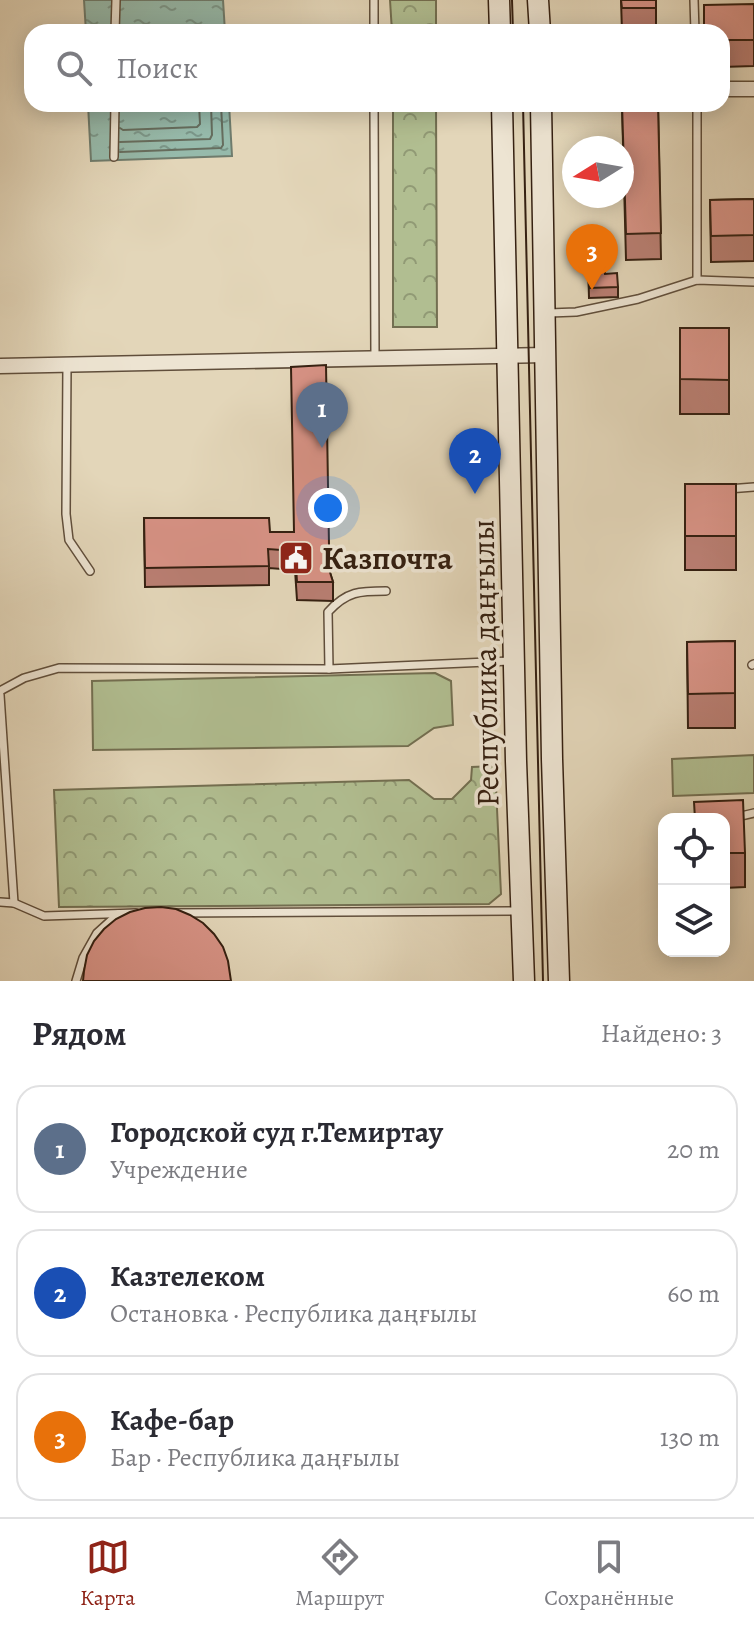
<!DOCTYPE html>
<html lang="ru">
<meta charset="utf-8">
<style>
body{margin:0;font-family:Alegreya,serif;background:#f2f2f3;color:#2b2b33}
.controls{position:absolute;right:24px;bottom:24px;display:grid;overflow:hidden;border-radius:16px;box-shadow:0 4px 20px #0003}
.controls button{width:72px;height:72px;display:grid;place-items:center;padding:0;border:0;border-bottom:2px solid #e1e1e2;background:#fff;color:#2b2b33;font:40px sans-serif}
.compass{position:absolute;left:562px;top:136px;width:72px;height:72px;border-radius:50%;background:#fff;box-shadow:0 4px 20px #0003;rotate:259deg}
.you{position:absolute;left:328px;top:508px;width:28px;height:28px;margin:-20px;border:6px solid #fff;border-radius:50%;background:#1a73e8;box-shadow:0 0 0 12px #1a73e833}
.badge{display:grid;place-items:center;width:52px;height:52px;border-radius:50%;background:#8f2418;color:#fff;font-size:26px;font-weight:700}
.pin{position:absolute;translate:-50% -66px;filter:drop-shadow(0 2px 4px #0008)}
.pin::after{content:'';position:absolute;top:42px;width:28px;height:24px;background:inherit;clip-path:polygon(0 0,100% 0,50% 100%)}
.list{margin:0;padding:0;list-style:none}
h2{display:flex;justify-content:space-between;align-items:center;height:104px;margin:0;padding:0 32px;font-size:34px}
h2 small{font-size:26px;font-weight:400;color:#7c7c81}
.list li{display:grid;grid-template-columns:52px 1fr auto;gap:24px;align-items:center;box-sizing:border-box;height:128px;margin:0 16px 16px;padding:0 16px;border:2px solid #e1e1e2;border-radius:24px}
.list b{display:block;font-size:30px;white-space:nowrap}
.list p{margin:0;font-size:26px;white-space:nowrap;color:#7c7c81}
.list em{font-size:26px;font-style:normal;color:#7c7c81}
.icon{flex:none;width:44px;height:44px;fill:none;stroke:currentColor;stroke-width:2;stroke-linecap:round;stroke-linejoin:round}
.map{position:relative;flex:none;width:754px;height:981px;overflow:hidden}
.search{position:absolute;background:#fff;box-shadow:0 4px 20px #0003;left:24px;right:24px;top:24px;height:88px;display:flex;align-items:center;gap:20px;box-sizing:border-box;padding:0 28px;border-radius:24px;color:#7c7c81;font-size:30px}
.sheet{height:536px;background:#fff}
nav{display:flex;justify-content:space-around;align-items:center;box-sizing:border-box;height:112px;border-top:2px solid #e1e1e2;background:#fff;font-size:22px;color:#7c7c81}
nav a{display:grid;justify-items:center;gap:4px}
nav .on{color:#8f2418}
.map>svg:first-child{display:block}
.green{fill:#b1be91;stroke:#736f51;stroke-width:2}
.forest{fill:url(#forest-crowns);stroke:#736f51;stroke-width:2}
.water{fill:url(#water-ripples);stroke:#6f7c6d;stroke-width:2}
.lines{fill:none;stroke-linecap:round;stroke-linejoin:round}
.shore{stroke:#666d5e;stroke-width:2}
.lane-casing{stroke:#604e3b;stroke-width:10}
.street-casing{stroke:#604e3b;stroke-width:17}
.secondary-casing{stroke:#352011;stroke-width:23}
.lane{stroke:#ede4d2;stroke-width:7}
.street{stroke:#ede4d2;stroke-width:14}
.secondary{stroke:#ede4d2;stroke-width:20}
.tram{stroke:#352011;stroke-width:2}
.wall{fill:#b97e72;stroke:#352011;stroke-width:2}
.shaded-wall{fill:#96665d;stroke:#352011;stroke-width:2}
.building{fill:#d79285;stroke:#352011;stroke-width:2}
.labels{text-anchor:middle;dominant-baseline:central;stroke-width:7;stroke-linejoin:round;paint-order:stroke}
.poi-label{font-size:32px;font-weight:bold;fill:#352011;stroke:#ede4d2;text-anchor:start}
.street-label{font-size:32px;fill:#352011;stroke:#ede4d2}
</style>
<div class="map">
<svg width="754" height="981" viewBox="0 0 754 981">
<defs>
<pattern id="forest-crowns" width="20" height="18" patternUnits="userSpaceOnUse" patternTransform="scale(2)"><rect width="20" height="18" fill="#b1be91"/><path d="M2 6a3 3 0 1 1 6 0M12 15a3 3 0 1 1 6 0" fill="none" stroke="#919a75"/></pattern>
<pattern id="water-ripples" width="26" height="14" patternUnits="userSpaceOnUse" patternTransform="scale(2)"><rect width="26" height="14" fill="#96baab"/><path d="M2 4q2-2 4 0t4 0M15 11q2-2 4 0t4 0" fill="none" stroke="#7b978a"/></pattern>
</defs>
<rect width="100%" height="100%" fill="#e3d6b9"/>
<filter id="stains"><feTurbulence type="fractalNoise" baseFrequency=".0025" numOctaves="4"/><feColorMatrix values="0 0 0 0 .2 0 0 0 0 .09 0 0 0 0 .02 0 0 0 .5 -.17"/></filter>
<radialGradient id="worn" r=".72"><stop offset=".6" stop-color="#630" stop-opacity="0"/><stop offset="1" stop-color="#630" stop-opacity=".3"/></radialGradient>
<g class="green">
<polygon points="435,673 451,681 453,725 434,728 408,746 93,750 92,681"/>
<polygon points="754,755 754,793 673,796 672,759"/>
</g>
<g class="forest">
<polygon points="390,0 436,0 436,32 392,32"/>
<polygon points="393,104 436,104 437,327 393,327"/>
<polygon points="495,766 501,894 489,904 59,907 54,790 409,780 434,799 452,799 471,780 472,767"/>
</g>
<g class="water">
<polygon points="84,0 223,0 225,32 86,32"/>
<polygon points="88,104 229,104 232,156 91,161"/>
</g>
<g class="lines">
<g class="shore">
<polyline points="120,128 123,130 197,127 200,124 199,104"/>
<polyline points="120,142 210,139 212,135 211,104"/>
<polyline points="120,152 221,148 223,145 221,104"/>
</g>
<g class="lane-casing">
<g id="lane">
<polyline points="374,0 374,32"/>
<polyline points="694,0 695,32"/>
<polyline points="115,32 116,0"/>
<polyline points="374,104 375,358"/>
<polyline points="114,157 115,104"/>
<polyline points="697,280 697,104"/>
<polyline points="549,313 576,312 638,299 697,280 754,282"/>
<polyline points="67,364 66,514 69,540 90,571"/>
<polyline points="728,489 754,487"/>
<polyline points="752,665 754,664"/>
<path d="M329,669L328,612C347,591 360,591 386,591"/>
<polyline points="0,691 24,678 59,668 329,669 512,661"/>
<polyline points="0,695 14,903"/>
<polyline points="737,817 754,813"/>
<polyline points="0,902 14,903 44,916 136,913"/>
<polyline points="176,913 520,911"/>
<polyline points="76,981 83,958 97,933 118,914"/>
</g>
</g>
<g class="street-casing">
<g id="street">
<polyline points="722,89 754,89"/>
<polyline points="0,366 545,355"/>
</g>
</g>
<g class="secondary-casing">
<g id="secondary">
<polyline points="499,0 500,32"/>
<polyline points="538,0 540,32"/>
<polyline points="502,104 516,761 524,981"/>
<polyline points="541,104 552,759 559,981"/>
</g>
</g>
<use href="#lane" class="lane"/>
<use href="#street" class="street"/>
<use href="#secondary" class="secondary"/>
<g class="tram">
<polyline points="512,0 513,32"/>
<polyline points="523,104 543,981"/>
</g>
</g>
<g class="wall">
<polygon points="621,0 656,0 656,32 622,32"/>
<polygon points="754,4 754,66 722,67 722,32"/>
<polygon points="622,104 658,104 661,259 626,260"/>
<polygon points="754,199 754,261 711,262 710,200"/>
<polygon points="588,259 605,274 618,287 618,297 589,298"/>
<rect x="680" y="328" width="49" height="86"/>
<rect x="685" y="484" width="51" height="86"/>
<polygon points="144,518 270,532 329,564 328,567 333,582 333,601 297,600 295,570 269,568 269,585 145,587"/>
<polygon points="735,641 735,728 688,728 687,642"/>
<polygon points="724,819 745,853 745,887 724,888"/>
</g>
<polygon class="shaded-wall" points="329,545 329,564 325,575 325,556"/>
<g class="building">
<polygon points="621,0 656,0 656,8 622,8"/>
<polygon points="754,4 754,40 722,40 722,32 704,32 704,5"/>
<polygon points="622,104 658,104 661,233 626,234"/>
<polygon points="754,199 754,235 711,236 710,200"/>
<polygon points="604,258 605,274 617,273 618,287 589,288 588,259"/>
<polygon points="680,328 729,328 729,380 680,379"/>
<polygon points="326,365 329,545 325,556 333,582 297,582 295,551 268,549 269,566 145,568 144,518 269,518 270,532 294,532 291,367"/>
<rect x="685" y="484" width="51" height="52"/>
<polygon points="735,641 735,693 688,694 687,642"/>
<polygon points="743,800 745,853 724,853 724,819 695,819 694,802"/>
<polygon points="161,907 176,909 190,915 203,923 214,934 223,947 228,961 231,981 83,981 84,971 87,955 94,941 104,929 116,919 130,912 145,908"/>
</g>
<defs>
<g id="civic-square" transform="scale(1.8)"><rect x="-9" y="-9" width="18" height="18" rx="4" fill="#8f2418" stroke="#ede4d2"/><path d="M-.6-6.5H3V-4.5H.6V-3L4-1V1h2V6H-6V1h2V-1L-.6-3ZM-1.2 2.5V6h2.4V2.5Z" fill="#fff"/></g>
</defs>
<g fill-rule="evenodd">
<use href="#civic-square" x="296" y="558"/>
</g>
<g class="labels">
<g class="poi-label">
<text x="322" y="558">Казпочта</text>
</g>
<g class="street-label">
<text transform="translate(485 663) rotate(-91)">Республика даңғылы</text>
</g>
</g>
<rect width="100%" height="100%" filter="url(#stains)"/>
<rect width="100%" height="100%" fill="url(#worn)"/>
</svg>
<div class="controls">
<button><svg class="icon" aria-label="locate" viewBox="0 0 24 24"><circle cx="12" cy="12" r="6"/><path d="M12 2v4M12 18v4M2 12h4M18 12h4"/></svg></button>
<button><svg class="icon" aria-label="layers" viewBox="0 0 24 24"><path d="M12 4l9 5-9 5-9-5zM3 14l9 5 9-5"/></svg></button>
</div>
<svg class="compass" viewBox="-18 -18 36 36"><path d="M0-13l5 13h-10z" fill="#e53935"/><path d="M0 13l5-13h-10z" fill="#7c7c81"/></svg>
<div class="you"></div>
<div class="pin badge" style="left:322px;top:448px;background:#5c6f8a">1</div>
<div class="pin badge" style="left:475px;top:494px;background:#1a4fb4">2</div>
<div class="pin badge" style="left:592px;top:290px;background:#e8710a">3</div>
<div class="search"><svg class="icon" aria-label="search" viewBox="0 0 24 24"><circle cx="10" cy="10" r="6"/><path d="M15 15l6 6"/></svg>Поиск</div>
</div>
<section class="sheet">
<h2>Рядом<small>Найдено: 3</small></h2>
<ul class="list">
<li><span class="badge" style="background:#5c6f8a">1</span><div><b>Городской суд г.Темиртау</b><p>Учреждение</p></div><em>20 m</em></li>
<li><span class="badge" style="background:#1a4fb4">2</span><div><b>Казтелеком</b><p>Остановка · Республика даңғылы</p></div><em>60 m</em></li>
<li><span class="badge" style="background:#e8710a">3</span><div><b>Кафе-бар</b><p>Бар · Республика даңғылы</p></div><em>130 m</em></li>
</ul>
</section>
<nav>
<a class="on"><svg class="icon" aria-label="map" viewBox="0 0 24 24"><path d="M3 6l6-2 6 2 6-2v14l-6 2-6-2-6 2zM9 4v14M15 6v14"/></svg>Карта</a>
<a><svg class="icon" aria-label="directions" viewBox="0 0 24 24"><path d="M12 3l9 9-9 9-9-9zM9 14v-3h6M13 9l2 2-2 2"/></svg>Маршрут</a>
<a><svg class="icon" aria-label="saved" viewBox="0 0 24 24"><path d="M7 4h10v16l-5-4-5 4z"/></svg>Сохранённые</a>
</nav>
